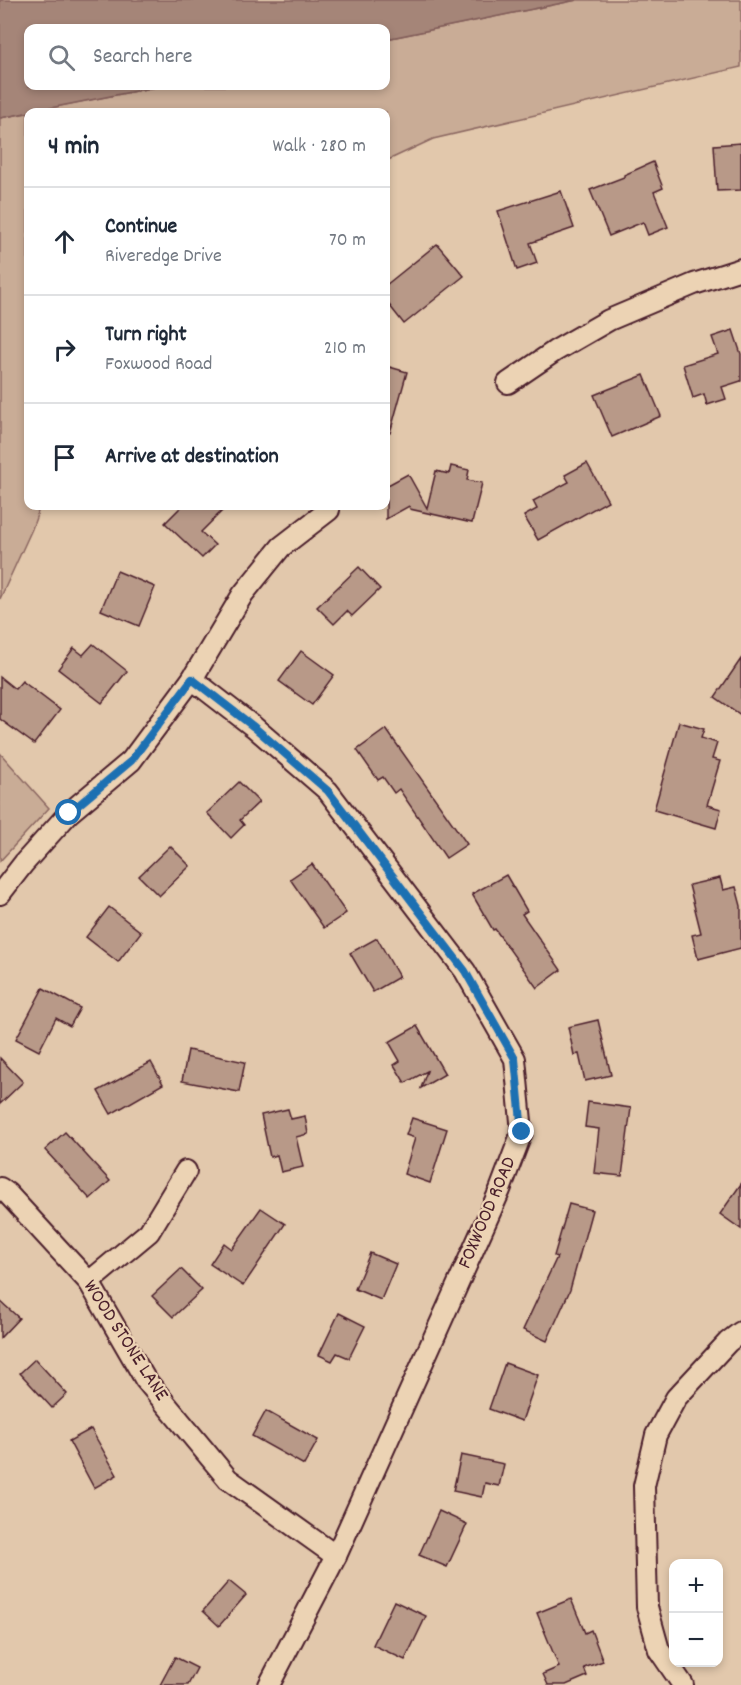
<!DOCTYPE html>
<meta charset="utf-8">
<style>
body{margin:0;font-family:Dekko,sans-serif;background:#f2f2f3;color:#1f2937}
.controls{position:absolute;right:18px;bottom:18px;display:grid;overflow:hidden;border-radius:12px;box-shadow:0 3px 9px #0003}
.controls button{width:54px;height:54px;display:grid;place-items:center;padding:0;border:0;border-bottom:2px solid #e0e1e3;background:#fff;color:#1f2937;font:30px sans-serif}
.stop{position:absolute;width:18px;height:18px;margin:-14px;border:4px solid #1f6fb2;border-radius:50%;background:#fff}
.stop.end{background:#1f6fb2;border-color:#fff;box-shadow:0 2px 6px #0008}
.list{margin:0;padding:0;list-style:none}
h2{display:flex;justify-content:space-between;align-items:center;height:78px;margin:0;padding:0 24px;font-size:26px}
h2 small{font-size:20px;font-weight:400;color:#747a83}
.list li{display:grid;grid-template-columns:39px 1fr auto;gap:18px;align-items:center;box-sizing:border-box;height:108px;padding:0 24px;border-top:2px solid #e0e1e3}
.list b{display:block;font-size:22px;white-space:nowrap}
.list p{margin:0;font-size:20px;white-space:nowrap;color:#747a83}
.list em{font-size:20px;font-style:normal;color:#747a83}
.icon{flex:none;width:33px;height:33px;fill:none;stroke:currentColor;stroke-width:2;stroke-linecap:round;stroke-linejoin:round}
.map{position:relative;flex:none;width:741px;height:1685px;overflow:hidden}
.search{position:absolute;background:#fff;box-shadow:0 3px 9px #0003;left:24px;top:24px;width:366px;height:66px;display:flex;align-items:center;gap:15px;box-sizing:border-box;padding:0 21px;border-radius:12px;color:#747a83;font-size:22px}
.panel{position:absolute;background:#fff;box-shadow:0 3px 9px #0003;left:24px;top:108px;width:366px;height:402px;border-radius:12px}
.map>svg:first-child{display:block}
.green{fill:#c9ac96;stroke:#8a6660;stroke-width:1.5}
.water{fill:#a58578;stroke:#815c59;stroke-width:1.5}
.building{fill:#b89988;stroke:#4a1f2b;stroke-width:1.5}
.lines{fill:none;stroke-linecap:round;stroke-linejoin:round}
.minor-casing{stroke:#4a1f2b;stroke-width:24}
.minor{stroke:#ecd3b4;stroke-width:20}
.route{stroke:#1f6fb2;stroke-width:8}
.labels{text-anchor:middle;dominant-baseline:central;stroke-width:4.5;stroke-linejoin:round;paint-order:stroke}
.street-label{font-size:20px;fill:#4a1f2b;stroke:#ecd3b4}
</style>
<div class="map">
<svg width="741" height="1685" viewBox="0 0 741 1685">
<rect width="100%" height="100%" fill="#e2c8ac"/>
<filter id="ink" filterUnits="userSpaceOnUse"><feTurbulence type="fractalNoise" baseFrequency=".0167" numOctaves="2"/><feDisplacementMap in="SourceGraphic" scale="12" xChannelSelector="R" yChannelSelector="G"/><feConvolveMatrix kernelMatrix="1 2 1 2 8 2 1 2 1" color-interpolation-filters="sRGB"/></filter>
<g filter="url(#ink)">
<g class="green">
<polygon points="577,0 741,0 741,67 433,139 386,161 386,112 29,112 161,86 386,86 386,39"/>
<polygon points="28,113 28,506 40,506 32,529 0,599 0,118"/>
<polygon points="0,753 49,808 0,861"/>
</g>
<polygon class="water" points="0,0 577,0 386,39 386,28 28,28 28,86 161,86 0,118"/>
<g class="building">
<polygon points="741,143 741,190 717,191 714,145"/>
<polygon points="653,162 663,188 654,192 668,227 648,235 643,222 609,236 590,190 624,177 624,175"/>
<polygon points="561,191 574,228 530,243 537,263 517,270 498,211"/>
<polygon points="437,244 464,276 404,324 386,301 386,285"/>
<polygon points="733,330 741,354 741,381 722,387 726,399 707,405 704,394 693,398 683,365 718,354 712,337"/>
<polygon points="386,366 407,372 390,433 386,433"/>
<polygon points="644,375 661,416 612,437 594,395"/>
<polygon points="587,463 608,501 538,540 524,516 537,509 533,501 569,482 565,475"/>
<polygon points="451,466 469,470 467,480 482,483 472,523 410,509 409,506 386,519 386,486 408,474 427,508 436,471 449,474"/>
<polygon points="182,506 227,506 201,532 215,545 202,558 165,523"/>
<polygon points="359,567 380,589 352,616 347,611 334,624 317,607"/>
<polygon points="117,571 155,587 139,626 101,610"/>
<polygon points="93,644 127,671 102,703 58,669 74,648 83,655"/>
<polygon points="301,651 334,675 312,705 279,681"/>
<polygon points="741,659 741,715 715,697"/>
<polygon points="0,677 15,689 22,681 60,710 34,744 0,719"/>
<polygon points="679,722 704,729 701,738 717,743 712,759 720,761 707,805 721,809 716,828 654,810"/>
<polygon points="386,729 467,844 446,858 399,789 394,793 383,777 378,780 357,750"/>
<polygon points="239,782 259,802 240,820 244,825 231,838 207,813"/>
<polygon points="170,846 190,866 159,896 139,876"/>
<polygon points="312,864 346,913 324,928 290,879"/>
<polygon points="506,875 527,911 522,914 561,970 537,988 495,929 493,930 472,894"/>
<polygon points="720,878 723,890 736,887 741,906 741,948 698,959 692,935 701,933 689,885"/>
<polygon points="109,907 141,932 118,962 86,937"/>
<polygon points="377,938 399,977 373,992 350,953"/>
<polygon points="43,988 80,1008 70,1026 56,1018 39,1051 16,1039"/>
<polygon points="598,1020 611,1075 585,1081 579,1054 574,1055 568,1027"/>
<polygon points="417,1026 445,1074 421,1088 427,1071 405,1083 394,1065 400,1061 389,1042"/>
<polygon points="188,1050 245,1062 239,1092 182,1081"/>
<polygon points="0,1058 23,1082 0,1104"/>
<polygon points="151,1062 163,1084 111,1114 98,1091"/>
<polygon points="588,1102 631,1108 622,1176 594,1173 599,1129 585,1127"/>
<polygon points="288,1109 291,1119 305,1116 308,1134 296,1137 303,1167 281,1172 277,1155 270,1157 261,1115"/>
<polygon points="412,1118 447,1129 430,1183 404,1174 415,1138 406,1135"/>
<polygon points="65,1132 110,1181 90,1199 45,1150"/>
<polygon points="741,1184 741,1229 720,1214"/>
<polygon points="569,1204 592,1210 570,1290 547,1341 523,1330 557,1257 554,1256"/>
<polygon points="261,1208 285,1224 243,1286 210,1264 224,1243 232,1249"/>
<polygon points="370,1253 396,1264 381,1300 355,1289"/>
<polygon points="181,1269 202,1290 173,1317 152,1296"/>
<polygon points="0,1301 19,1318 0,1338"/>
<polygon points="339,1313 365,1326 349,1358 337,1353 332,1361 319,1355"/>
<polygon points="35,1359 67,1394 52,1408 20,1373"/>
<polygon points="505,1363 538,1375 522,1421 489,1409"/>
<polygon points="266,1411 318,1440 304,1465 252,1436"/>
<polygon points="91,1429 117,1475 94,1488 69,1441"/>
<polygon points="461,1455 504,1464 499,1486 485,1483 482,1497 453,1491"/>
<polygon points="439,1511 467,1524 447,1567 419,1555"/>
<polygon points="229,1581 246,1595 219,1626 203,1611"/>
<polygon points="571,1599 585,1633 591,1630 603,1661 584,1668 587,1676 566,1685 548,1685 543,1674 559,1667 537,1613"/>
<polygon points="394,1601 426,1616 405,1660 373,1645"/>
<polygon points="175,1657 197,1668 188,1685 160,1685"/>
</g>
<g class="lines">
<g class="minor-casing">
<g id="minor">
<polyline points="508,383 555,351 609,320 694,284 741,269"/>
<polyline points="192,679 254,727 328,791 465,971 515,1059 522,1132 500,1190 336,1556 269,1685"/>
<polyline points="0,894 24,863 69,813 131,761 192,679 243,594 281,547 329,510"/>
<polyline points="0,1188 7,1193 89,1282 145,1379 228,1479 336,1556"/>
<polyline points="89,1282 149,1232 186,1171"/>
<polyline points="683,1685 659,1650 647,1607 644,1486 656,1435 676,1398 728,1342 741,1332"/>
</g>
</g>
<use href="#minor" class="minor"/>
</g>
</g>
<g class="lines" filter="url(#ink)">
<polyline class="route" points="69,813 131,761 192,679 254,727 328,791 465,971 515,1059 522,1132"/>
</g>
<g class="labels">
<g class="street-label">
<text transform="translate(488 1213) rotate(-67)">FOXWOOD ROAD</text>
<text transform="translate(125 1341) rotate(57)">WOOD STONE LANE</text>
</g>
</g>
</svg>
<div class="controls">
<button>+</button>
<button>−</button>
</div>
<div class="stop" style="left:69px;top:813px"></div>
<div class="stop end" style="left:522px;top:1132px"></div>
<div class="search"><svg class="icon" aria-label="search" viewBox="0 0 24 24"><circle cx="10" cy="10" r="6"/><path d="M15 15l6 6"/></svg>Search here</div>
<section class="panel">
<h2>4 min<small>Walk · 280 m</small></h2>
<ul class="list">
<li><svg class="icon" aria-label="ahead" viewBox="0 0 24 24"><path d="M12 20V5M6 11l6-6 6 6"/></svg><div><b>Continue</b><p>Riveredge Drive</p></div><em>70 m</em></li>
<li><svg class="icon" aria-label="right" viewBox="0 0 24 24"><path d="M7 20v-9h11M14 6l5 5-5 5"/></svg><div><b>Turn right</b><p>Foxwood Road</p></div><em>210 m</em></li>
<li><svg class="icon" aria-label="arrive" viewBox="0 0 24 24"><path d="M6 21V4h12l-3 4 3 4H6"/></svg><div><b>Arrive at destination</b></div></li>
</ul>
</section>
</div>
